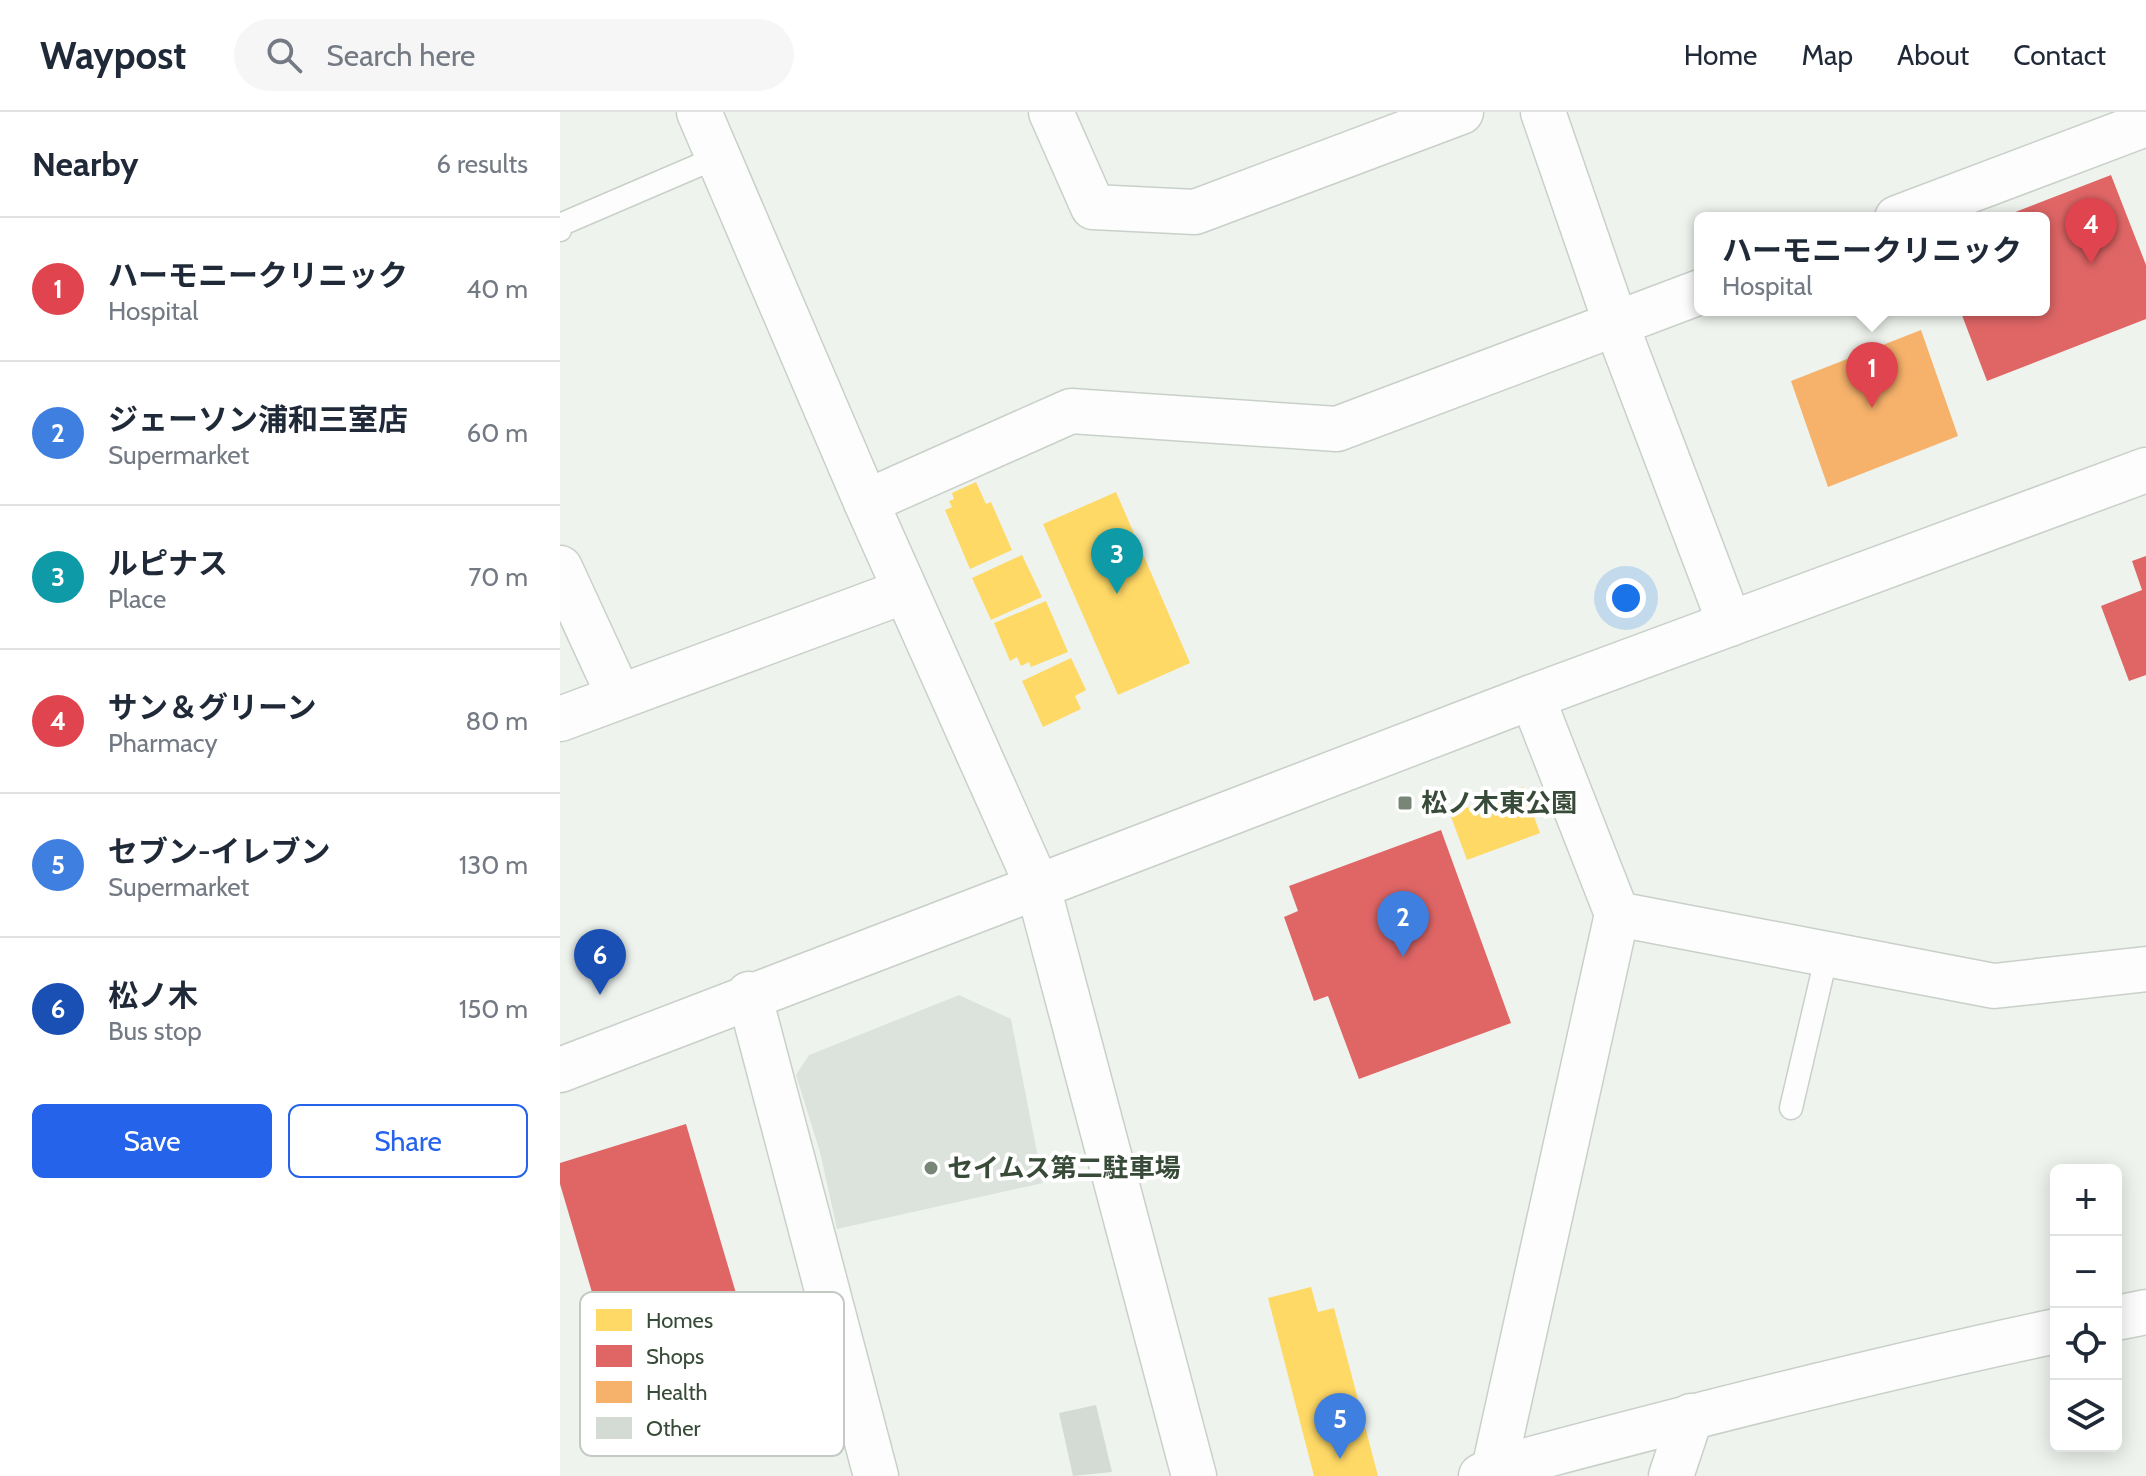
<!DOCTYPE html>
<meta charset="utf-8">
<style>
body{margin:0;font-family:Cabin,"Noto Sans JP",sans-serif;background:#f6f6f7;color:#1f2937}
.controls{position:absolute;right:24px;bottom:24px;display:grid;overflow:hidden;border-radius:12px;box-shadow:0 4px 20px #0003}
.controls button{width:72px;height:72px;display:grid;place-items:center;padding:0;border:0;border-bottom:2px solid #e0e1e3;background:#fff;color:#1f2937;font:40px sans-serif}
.you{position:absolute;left:1066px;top:486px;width:28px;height:28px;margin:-20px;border:6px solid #fff;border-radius:50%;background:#1a73e8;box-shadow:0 0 0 12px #1a73e833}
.badge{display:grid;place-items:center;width:52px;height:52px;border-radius:50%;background:#2563eb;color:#fff;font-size:26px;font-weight:700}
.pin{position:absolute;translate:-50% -66px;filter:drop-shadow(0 2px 4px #0008)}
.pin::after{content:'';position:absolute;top:42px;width:28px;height:24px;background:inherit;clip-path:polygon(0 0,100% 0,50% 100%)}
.popup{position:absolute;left:1134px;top:100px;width:356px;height:104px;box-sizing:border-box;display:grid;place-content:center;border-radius:12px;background:#fff;filter:drop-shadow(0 2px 6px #0005);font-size:26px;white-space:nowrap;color:#747a83}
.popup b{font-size:30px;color:#1f2937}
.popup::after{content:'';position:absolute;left:50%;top:100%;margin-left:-16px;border:16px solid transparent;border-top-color:#fff}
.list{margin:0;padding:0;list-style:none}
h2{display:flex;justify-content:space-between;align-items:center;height:104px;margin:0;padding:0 32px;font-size:34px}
h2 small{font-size:26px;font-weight:400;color:#747a83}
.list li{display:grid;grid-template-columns:52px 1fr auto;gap:24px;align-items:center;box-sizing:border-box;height:144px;padding:0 32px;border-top:2px solid #e0e1e3}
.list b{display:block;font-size:30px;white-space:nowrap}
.list p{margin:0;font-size:26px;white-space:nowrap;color:#747a83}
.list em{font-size:26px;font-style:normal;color:#747a83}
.actions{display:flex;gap:16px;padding:24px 32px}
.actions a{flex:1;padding:18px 0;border:2px solid #2563eb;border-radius:12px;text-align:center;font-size:28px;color:#2563eb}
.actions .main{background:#2563eb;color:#fff}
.icon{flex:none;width:44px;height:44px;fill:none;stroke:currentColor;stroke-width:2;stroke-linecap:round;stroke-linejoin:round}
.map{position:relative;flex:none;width:1586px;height:1364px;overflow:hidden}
header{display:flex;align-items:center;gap:48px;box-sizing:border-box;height:112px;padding:0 40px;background:#fff;border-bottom:2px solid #e0e1e3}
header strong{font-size:38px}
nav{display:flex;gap:44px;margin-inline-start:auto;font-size:28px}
.search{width:560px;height:72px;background:#f6f6f7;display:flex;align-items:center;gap:20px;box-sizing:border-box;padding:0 28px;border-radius:44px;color:#747a83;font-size:30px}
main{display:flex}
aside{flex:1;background:#fff}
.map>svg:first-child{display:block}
.parking{fill:#dce3dc}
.homes{fill:#ffd966}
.shops{fill:#e06666}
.health{fill:#f6b26b}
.building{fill:#d4dbd4}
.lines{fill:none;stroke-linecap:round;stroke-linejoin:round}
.service-casing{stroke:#c9d0c9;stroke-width:25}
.minor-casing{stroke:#c9d0c9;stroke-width:47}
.tertiary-casing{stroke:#c9d0c9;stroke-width:47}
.service{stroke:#fcfdfc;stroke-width:22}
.minor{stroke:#fcfdfc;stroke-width:44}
.tertiary{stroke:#fcfdfc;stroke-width:44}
.poi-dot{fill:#788678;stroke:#fff;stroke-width:3}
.labels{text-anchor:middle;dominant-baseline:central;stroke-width:8;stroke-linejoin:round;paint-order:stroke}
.poi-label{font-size:26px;font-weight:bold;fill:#384b38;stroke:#fff;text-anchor:start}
.key{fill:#fff;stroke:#c3c9c3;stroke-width:2}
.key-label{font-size:22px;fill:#384b38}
</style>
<header>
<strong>Waypost</strong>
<div class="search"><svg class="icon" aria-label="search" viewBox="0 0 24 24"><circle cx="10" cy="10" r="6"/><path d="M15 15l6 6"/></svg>Search here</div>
<nav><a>Home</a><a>Map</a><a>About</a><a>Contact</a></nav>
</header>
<main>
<aside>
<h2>Nearby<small>6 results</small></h2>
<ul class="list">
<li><span class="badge" style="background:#e0444e">1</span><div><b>ハーモニークリニック</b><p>Hospital</p></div><em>40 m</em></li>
<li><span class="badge" style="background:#3f7fe0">2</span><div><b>ジェーソン浦和三室店</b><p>Supermarket</p></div><em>60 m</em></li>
<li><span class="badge" style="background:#0f9aa8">3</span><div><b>ルピナス</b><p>Place</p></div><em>70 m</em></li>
<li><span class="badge" style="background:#e0444e">4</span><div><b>サン＆グリーン</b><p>Pharmacy</p></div><em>80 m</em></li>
<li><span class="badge" style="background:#3f7fe0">5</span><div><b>セブン-イレブン</b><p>Supermarket</p></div><em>130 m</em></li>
<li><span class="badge" style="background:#1a4fb4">6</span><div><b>松ノ木</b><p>Bus stop</p></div><em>150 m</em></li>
</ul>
<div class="actions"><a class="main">Save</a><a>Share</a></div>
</aside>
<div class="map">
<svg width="1586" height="1364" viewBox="0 0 1586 1364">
<rect width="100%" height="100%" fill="#eef3ee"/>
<polygon class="parking" points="399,883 451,907 483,1071 277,1117 260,1040 236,963 249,943"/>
<g class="homes">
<polygon points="416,370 426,392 431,390 452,438 410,457 385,398 392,395 389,389 394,387 392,381"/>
<polygon points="556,380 630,551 558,583 483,412"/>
<polygon points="462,443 482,485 431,508 412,466"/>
<polygon points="486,489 508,540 471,555 469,550 461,554 457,545 450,549 434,511"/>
<polygon points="511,546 526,578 515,584 521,597 483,615 462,569"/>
<polygon points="963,675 980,721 907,748 890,702"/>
<polygon points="751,1175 758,1200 774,1196 818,1364 754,1364 708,1186"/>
</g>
<g class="shops">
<polygon points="1551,63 1586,153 1586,207 1427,269 1400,198 1484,198 1484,106 1440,106"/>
<polygon points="1586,444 1586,563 1569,569 1541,494 1582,478 1572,449"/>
<polygon points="881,718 951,911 799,967 768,884 754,889 724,805 738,799 729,774"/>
<polygon points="126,1012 212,1303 80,1343 0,1072 0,1051"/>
</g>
<polygon class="health" points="1361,218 1398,324 1268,375 1231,269"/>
<polygon class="building" points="536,1293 552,1360 513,1364 499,1301"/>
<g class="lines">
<g class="service-casing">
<g id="service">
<polyline points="0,118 2,112 158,45"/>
<polyline points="1231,996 1267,842"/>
</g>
</g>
<g class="minor-casing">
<g id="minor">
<polyline points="491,0 533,95 635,100 901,0"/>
<polyline points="983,0 1056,212 1170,512"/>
<polyline points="1337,106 1586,12"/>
<polyline points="306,390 511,299 777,317 1140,180"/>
<polyline points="0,456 59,584"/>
<polyline points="0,607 345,479"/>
<polyline points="1057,802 1434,874 1586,857"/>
<polyline points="189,882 316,1364"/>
<polyline points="1556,1206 1586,1200"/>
<polyline points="934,1357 1057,802 972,585"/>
<path d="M921,1364L934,1357C1120,1307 1307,1259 1496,1219"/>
<polyline points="1111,1364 1131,1304"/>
</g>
</g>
<g class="tertiary-casing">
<g id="tertiary">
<polyline points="139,0 306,390 478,775 634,1364"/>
<polyline points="0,958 972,585 1586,358"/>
</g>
</g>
<use href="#service" class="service"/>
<use href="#minor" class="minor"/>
<use href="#tertiary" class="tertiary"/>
</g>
<g class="poi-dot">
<rect x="837" y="683" width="16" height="16" rx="4"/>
<circle cx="371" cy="1056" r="8"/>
</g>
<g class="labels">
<g class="poi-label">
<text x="861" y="691">松ノ木東公園</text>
<text x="387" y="1056">セイムス第二駐車場</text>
</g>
</g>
<rect x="20" y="1180" width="264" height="164" rx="12" class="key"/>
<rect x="36" y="1197" width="36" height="22" fill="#ffd966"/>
<rect x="36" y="1233" width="36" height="22" fill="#e06666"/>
<rect x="36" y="1269" width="36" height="22" fill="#f6b26b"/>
<rect x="36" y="1305" width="36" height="22" fill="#d4dbd4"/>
<g class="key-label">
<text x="86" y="1216">Homes</text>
<text x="86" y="1252">Shops</text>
<text x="86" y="1288">Health</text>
<text x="86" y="1324">Other</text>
</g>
</svg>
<div class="controls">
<button>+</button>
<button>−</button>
<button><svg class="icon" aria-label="locate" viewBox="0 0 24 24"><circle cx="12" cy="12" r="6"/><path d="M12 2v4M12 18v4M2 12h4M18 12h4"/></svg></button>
<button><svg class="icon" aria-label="layers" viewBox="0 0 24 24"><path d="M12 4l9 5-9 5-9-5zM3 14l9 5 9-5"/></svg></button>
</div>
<div class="you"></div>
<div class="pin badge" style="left:1312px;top:296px;background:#e0444e">1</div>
<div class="popup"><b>ハーモニークリニック</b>Hospital</div>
<div class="pin badge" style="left:843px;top:845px;background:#3f7fe0">2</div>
<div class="pin badge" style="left:557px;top:482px;background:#0f9aa8">3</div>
<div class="pin badge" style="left:1531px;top:152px;background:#e0444e">4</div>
<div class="pin badge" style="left:780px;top:1347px;background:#3f7fe0">5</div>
<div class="pin badge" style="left:40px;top:883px;background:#1a4fb4">6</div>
</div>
</main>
